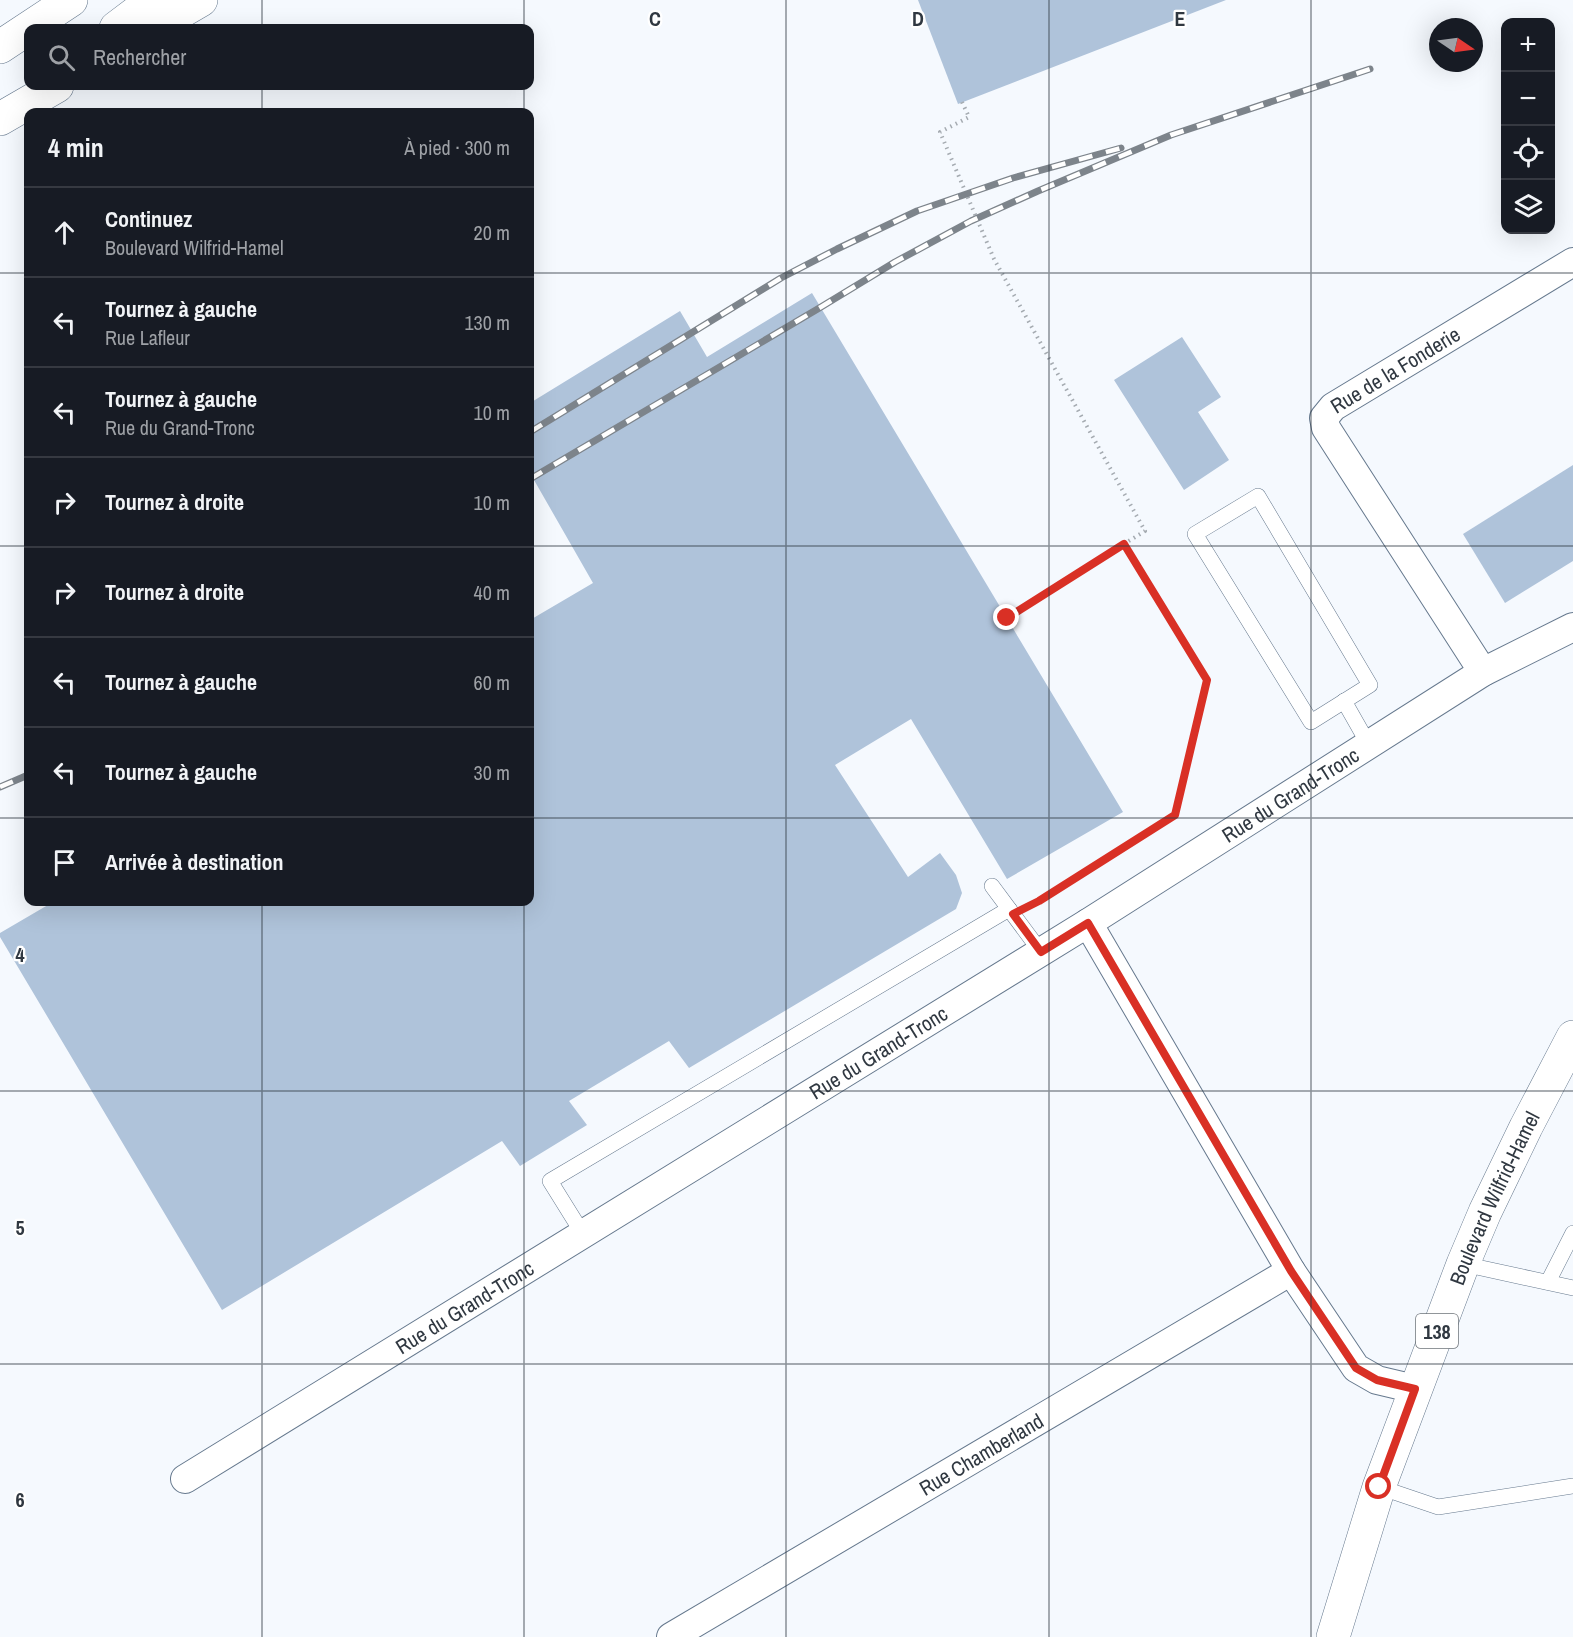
<!DOCTYPE html>
<html lang="fr">
<meta charset="utf-8">
<style>
body{margin:0;font-family:"Archivo Narrow",sans-serif;background:#20242c;color:#f1f3f6}
.controls{position:absolute;right:18px;top:18px;display:grid;overflow:hidden;border-radius:12px;box-shadow:0 6px 24px #0002}
.controls button{width:54px;height:54px;display:grid;place-items:center;padding:0;border:0;border-bottom:2px solid #363941;background:#171b24;color:#f1f3f6;font:30px sans-serif}
.compass{position:absolute;left:1429px;top:18px;width:54px;height:54px;border-radius:50%;background:#171b24;box-shadow:0 6px 24px #0002;rotate:103deg}
.stop{position:absolute;width:18px;height:18px;margin:-14px;border:4px solid #d93025;border-radius:50%;background:#fff}
.stop.end{background:#d93025;border-color:#fff;box-shadow:0 2px 6px #0008}
.list{margin:0;padding:0;list-style:none}
h2{display:flex;justify-content:space-between;align-items:center;height:78px;margin:0;padding:0 24px;font-size:26px}
h2 small{font-size:20px;font-weight:400;color:#9ea1a6}
.list li{display:grid;grid-template-columns:39px 1fr auto;gap:18px;align-items:center;box-sizing:border-box;height:90px;padding:0 24px;border-top:2px solid #363941}
.list b{display:block;font-size:22px;white-space:nowrap}
.list p{margin:0;font-size:20px;white-space:nowrap;color:#9ea1a6}
.list em{font-size:20px;font-style:normal;color:#9ea1a6}
.icon{flex:none;width:33px;height:33px;fill:none;stroke:currentColor;stroke-width:2;stroke-linecap:round;stroke-linejoin:round}
.map{position:relative;flex:none;width:1573px;height:1637px;overflow:hidden}
.search{position:absolute;background:#171b24;box-shadow:0 6px 24px #0002;left:24px;top:24px;width:510px;height:66px;display:flex;align-items:center;gap:15px;box-sizing:border-box;padding:0 21px;border-radius:12px;color:#9ea1a6;font-size:22px}
.panel{position:absolute;background:#171b24;box-shadow:0 6px 24px #0002;left:24px;top:108px;width:510px;height:798px;border-radius:12px}
.map>svg:first-child{display:block}
.building{fill:#afc3da}
.lines{fill:none;stroke-linecap:round;stroke-linejoin:round}
.lane-casing{stroke:#66798e;stroke-width:16}
.street-casing{stroke:#66798e;stroke-width:30}
.primary-casing{stroke:#66798e;stroke-width:34}
.highway-casing{stroke:#66798e;stroke-width:34}
.path{stroke:#a5abb1;stroke-width:4;stroke-dasharray:1.5 4.5;stroke-linecap:butt}
.lane{stroke:#fff;stroke-width:15}
.street{stroke:#fff;stroke-width:28}
.primary{stroke:#fff;stroke-width:33}
.highway{stroke:#fff;stroke-width:33}
.rail-casing{stroke:#7d848b;stroke-width:7}
.rail{stroke:#fff;stroke-width:4.5;stroke-dasharray:14;stroke-linecap:butt}
.route{stroke:#d93025;stroke-width:8}
.grid{fill:none;stroke:#303841;stroke-width:1.5;stroke-opacity:0.55}
.labels{text-anchor:middle;dominant-baseline:central;stroke-width:4.5;stroke-linejoin:round;paint-order:stroke}
.shield{fill:#fff;stroke:#6e747a;stroke-width:1.5}
.shield-label{font-size:20px;font-weight:bold;fill:#303841}
.street-label{font-size:21px;fill:#303841;stroke:#fff}
.grid-label{font-size:20px;text-anchor:middle;font-weight:bold;fill:#303841;stroke:#fff;stroke-width:4.5;stroke-linejoin:round;paint-order:stroke}
</style>
<div class="map">
<svg width="1573" height="1637" viewBox="0 0 1573 1637">
<rect width="100%" height="100%" fill="#f5f9fe"/>
<g class="building">
<polygon points="918,0 1226,0 958,104"/>
<polygon points="812,293 1123,812 1007,879 911,719 835,765 908,877 940,853 956,875 962,893 956,909 689,1068 669,1041 569,1101 587,1125 520,1166 502,1141 222,1310 0,937 0,933 53,902 530,902 530,620 593,583 530,473 530,403 680,311 707,357"/>
<polygon points="1182,337 1221,397 1198,412 1229,460 1184,490 1114,380"/>
<polygon points="1573,465 1573,561 1505,603 1463,534"/>
</g>
<g class="lines">
<g class="lane-casing">
<g id="lane">
<polygon points="1258,496 1370,685 1311,722 1195,534"/>
<polyline points="1344,701 1369,745"/>
<polyline points="992,886 1041,952"/>
<polyline points="583,1234 550,1181 1009,909"/>
<polyline points="1463,1264 1573,1288"/>
<polyline points="1548,1282 1573,1233"/>
<polyline points="1379,1487 1438,1507 1573,1486"/>
</g>
</g>
<g class="street-casing">
<g id="street">
<path id="s1" d="M1483,672L1326,428L1324,418L1333,407L1573,262"/>
<polyline points="1088,923 1291,1271 1356,1368 1377,1380 1415,1389"/>
<path id="s2" d="M185,1479L1088,923L1483,672L1573,627"/>
<path id="s3" d="M671,1637L1291,1271"/>
</g>
</g>
<g class="primary-casing">
<g id="primary">
<path id="s4" d="M1333,1637L1379,1487L1463,1264L1485,1212L1526,1127L1573,1037"/>
</g>
</g>
<g class="highway-casing">
<g id="highway">
<polyline points="116,28 153,0"/>
<polyline points="153,28 201,0"/>
<polyline points="0,47 71,0"/>
<polyline points="0,119 57,86"/>
</g>
</g>
<g class="path">
<polyline points="962,102 969,117 940,132 994,259 1145,531 1124,544 1207,680 1175,815 1032,904"/>
<polyline points="1007,618 1124,544"/>
</g>
<use href="#lane" class="lane"/>
<use href="#street" class="street"/>
<use href="#primary" class="primary"/>
<use href="#highway" class="highway"/>
<g class="rail-casing">
<g id="rail">
<polyline points="530,432 781,278 837,249 917,211 1013,178 1121,148"/>
<polyline points="530,479 821,307 895,262 971,221 1038,191 1171,135 1370,69"/>
<polyline points="0,787 28,775"/>
</g>
</g>
<use href="#rail" class="rail"/>
</g>
<g class="lines">
<polyline class="route" points="1007,618 1124,544 1207,680 1175,815 1039,901 1013,914 1041,952 1088,923 1291,1271 1356,1368 1377,1380 1415,1389 1379,1487"/>
</g>
<path class="grid" d="M262,0V28M524,0V28M786,0V1637M1049,0V1637M1311,0V1637M262,86V112M524,86V112M0,273H28M530,273H1573M0,546H28M530,546H1573M0,818H28M530,818H1573M262,902V1637M524,902V1637M0,1091H1573M0,1364H1573"/>
<g class="labels">
<rect class="shield" x="1416" y="1314" width="42" height="34" rx="4.5"/>
<g class="shield-label">
<text x="1437" y="1331">138</text>
</g>
<g class="street-label">
<text stroke="none"><textPath href="#s1" startOffset="387">Rue de la Fonderie</textPath></text>
<text stroke="none"><textPath href="#s2" startOffset="1300">Rue du Grand-Tronc</textPath></text>
<text stroke="none"><textPath href="#s2" startOffset="814">Rue du Grand-Tronc</textPath></text>
<text stroke="none"><textPath href="#s4" startOffset="468">Boulevard Wilfrid-Hamel</textPath></text>
<text stroke="none"><textPath href="#s2" startOffset="328">Rue du Grand-Tronc</textPath></text>
<text stroke="none"><textPath href="#s3" startOffset="360">Rue Chamberland</textPath></text>
</g>
</g>
<g class="grid-label">
<text x="655" y="26">C</text>
<text x="918" y="26">D</text>
<text x="1180" y="26">E</text>
<text x="20" y="962">4</text>
<text x="20" y="1235">5</text>
<text x="20" y="1507">6</text>
</g>
</svg>
<div class="controls">
<button>+</button>
<button>−</button>
<button><svg class="icon" aria-label="locate" viewBox="0 0 24 24"><circle cx="12" cy="12" r="6"/><path d="M12 2v4M12 18v4M2 12h4M18 12h4"/></svg></button>
<button><svg class="icon" aria-label="layers" viewBox="0 0 24 24"><path d="M12 4l9 5-9 5-9-5zM3 14l9 5 9-5"/></svg></button>
</div>
<svg class="compass" viewBox="-18 -18 36 36"><path d="M0-13l5 13h-10z" fill="#e53935"/><path d="M0 13l5-13h-10z" fill="#9ea1a6"/></svg>
<div class="stop" style="left:1379px;top:1487px"></div>
<div class="stop end" style="left:1007px;top:618px"></div>
<div class="search"><svg class="icon" aria-label="search" viewBox="0 0 24 24"><circle cx="10" cy="10" r="6"/><path d="M15 15l6 6"/></svg>Rechercher</div>
<section class="panel">
<h2>4 min<small>À pied · 300 m</small></h2>
<ul class="list">
<li><svg class="icon" aria-label="ahead" viewBox="0 0 24 24"><path d="M12 20V5M6 11l6-6 6 6"/></svg><div><b>Continuez</b><p>Boulevard Wilfrid-Hamel</p></div><em>20 m</em></li>
<li><svg class="icon" aria-label="left" viewBox="0 0 24 24"><path d="M17 20v-9H6M10 6l-5 5 5 5"/></svg><div><b>Tournez à gauche</b><p>Rue Lafleur</p></div><em>130 m</em></li>
<li><svg class="icon" aria-label="left" viewBox="0 0 24 24"><path d="M17 20v-9H6M10 6l-5 5 5 5"/></svg><div><b>Tournez à gauche</b><p>Rue du Grand-Tronc</p></div><em>10 m</em></li>
<li><svg class="icon" aria-label="right" viewBox="0 0 24 24"><path d="M7 20v-9h11M14 6l5 5-5 5"/></svg><div><b>Tournez à droite</b></div><em>10 m</em></li>
<li><svg class="icon" aria-label="right" viewBox="0 0 24 24"><path d="M7 20v-9h11M14 6l5 5-5 5"/></svg><div><b>Tournez à droite</b></div><em>40 m</em></li>
<li><svg class="icon" aria-label="left" viewBox="0 0 24 24"><path d="M17 20v-9H6M10 6l-5 5 5 5"/></svg><div><b>Tournez à gauche</b></div><em>60 m</em></li>
<li><svg class="icon" aria-label="left" viewBox="0 0 24 24"><path d="M17 20v-9H6M10 6l-5 5 5 5"/></svg><div><b>Tournez à gauche</b></div><em>30 m</em></li>
<li><svg class="icon" aria-label="arrive" viewBox="0 0 24 24"><path d="M6 21V4h12l-3 4 3 4H6"/></svg><div><b>Arrivée à destination</b></div></li>
</ul>
</section>
</div>
